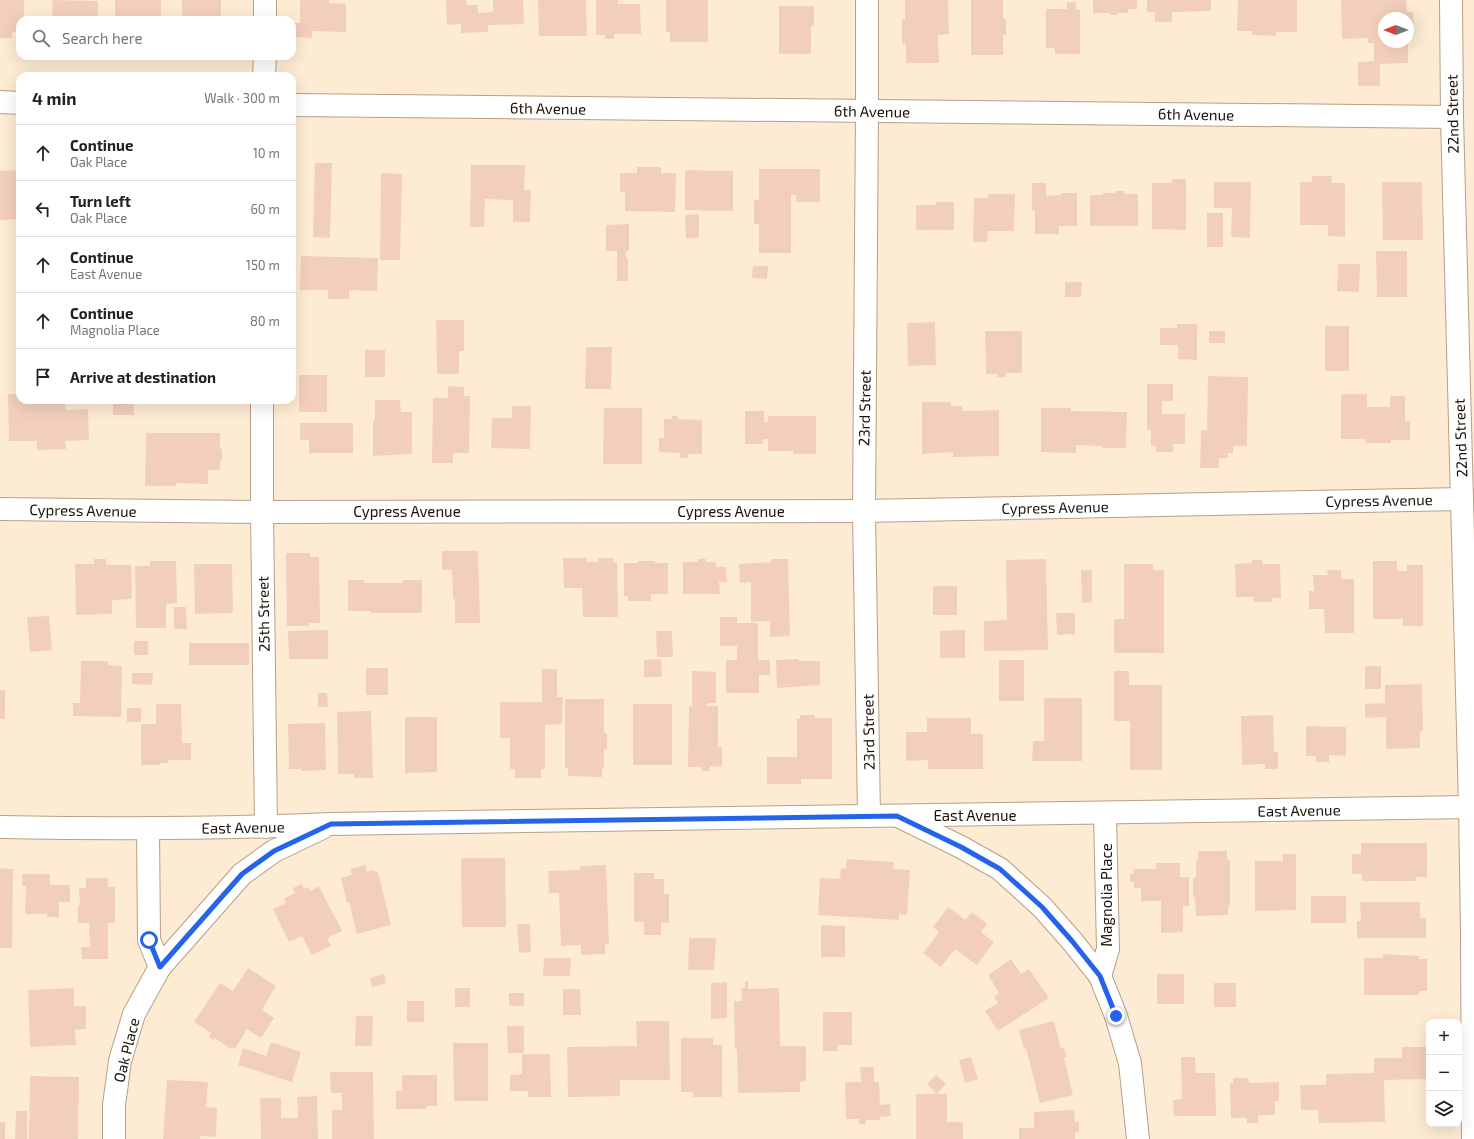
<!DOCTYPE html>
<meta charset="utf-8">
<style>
body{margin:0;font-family:"Exo 2",sans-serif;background:#f2f2f2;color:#222}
.controls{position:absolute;right:12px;bottom:12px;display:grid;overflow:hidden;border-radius:8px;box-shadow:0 4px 16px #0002}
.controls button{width:36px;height:36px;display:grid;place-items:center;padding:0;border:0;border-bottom:1px solid #e0e0e0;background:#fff;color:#222;font:20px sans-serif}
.compass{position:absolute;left:1378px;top:12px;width:36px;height:36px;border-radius:50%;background:#fff;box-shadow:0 4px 16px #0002;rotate:270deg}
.stop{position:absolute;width:12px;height:12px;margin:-9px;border:3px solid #2563eb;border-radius:50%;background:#fff}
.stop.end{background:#2563eb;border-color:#fff;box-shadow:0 1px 4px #0008}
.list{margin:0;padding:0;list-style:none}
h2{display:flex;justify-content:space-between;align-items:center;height:52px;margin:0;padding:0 16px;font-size:17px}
h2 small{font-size:13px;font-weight:400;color:#767676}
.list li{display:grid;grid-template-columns:26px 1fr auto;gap:12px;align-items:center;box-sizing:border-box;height:56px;padding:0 16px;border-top:1px solid #e0e0e0}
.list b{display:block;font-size:15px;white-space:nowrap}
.list p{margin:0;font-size:13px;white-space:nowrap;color:#767676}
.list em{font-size:13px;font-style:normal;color:#767676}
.icon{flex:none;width:22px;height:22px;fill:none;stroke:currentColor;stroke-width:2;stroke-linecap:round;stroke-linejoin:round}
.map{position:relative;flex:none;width:1474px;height:1139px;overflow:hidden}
.search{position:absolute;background:#fff;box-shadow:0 4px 16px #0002;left:16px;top:16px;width:280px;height:44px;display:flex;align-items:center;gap:10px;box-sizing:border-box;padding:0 14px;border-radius:12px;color:#767676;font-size:15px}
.panel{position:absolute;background:#fff;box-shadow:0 4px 16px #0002;left:16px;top:72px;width:280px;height:332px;border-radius:12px}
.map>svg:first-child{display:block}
.building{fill:#f2cfbd}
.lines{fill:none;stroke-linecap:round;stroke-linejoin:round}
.minor-casing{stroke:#b7a085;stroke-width:24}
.minor{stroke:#fff;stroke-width:22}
.route{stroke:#2563eb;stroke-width:5}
.labels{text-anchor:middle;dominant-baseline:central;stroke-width:3;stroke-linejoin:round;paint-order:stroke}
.street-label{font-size:15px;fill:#1b1208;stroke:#fff}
</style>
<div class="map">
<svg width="1474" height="1139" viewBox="0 0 1474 1139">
<rect width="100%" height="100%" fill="#feebd3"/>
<g class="building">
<polygon points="0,0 24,0 24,20 20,20 20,32 12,32 12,38 0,38"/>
<polygon points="52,0 98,1 98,20 53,20"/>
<rect x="115" y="0" width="46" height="20"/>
<rect x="182" y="0" width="39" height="20"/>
<polygon points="300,0 329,0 329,3 346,4 346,32 312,31 312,38 295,37 295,23 300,23"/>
<polygon points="446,0 466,0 467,5 478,5 478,13 493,12 493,0 523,0 524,24 488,25 488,32 461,33 461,24 447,25"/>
<polygon points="538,0 586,0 587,36 539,36"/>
<polygon points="596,0 618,0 618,4 640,4 641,34 614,34 614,39 605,39 605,35 596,35"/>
<polygon points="666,0 708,0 708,42 670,42 670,32 666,32"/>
<polygon points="905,0 948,0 949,34 938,35 939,63 906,63 906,44 902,44 902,19 905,19"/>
<polygon points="971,0 1003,0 1003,19 1006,19 1006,35 1003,35 1003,55 971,55"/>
<polygon points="1093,0 1137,0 1137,9 1128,9 1128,13 1118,13 1118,15 1110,15 1110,13 1093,13"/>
<polygon points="1147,0 1211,0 1211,11 1172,12 1172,22 1155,22 1155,12 1147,12"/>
<polygon points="1238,0 1297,0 1297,32 1276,32 1276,36 1252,35 1252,31 1237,31"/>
<polygon points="1341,0 1406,0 1407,12 1413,12 1414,36 1408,36 1408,18 1384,18 1384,42 1408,42 1408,63 1380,64 1380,86 1358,86 1358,62 1374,61 1374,43 1368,43 1368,38 1342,39"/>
<polygon points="1067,2 1076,2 1076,9 1080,10 1080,54 1055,54 1055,48 1046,48 1046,9 1067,9"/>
<polygon points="779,6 814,6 814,26 811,26 811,54 779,54"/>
<polygon points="315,163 332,163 330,238 313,237"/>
<polygon points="471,165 525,165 524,190 531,190 530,222 513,222 513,200 485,199 484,227 470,227"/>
<polygon points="637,167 661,167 661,173 676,173 675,212 625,211 625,192 620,192 620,173 637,173"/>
<polygon points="759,169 820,169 820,202 796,202 796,195 791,195 791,253 759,253 759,224 754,224 754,200 759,200"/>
<polygon points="20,170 20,219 0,220 0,171"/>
<polygon points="685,170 733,171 733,211 685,210"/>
<polygon points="381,173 402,174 400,260 380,260"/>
<polygon points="1312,176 1332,176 1331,183 1345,183 1345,237 1328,236 1328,225 1300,225 1300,182 1312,182"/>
<polygon points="1172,179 1186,179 1186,230 1152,229 1152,183 1172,183"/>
<polygon points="1214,182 1251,182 1250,238 1231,237 1232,208 1214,208"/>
<polygon points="1382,182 1422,182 1423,240 1383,240"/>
<polygon points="1032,183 1046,183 1046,196 1061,195 1061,193 1077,193 1077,226 1059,226 1059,234 1035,234 1035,210 1032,210"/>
<polygon points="1115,191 1124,191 1124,194 1138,194 1138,226 1090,226 1090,195 1103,195 1103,193 1115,193"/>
<polygon points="988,194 1015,194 1014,231 988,231 987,242 973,242 974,198 988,198"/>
<polygon points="936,202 954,202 954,230 916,230 916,205 936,205"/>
<rect x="1207" y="213" width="16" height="34"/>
<polygon points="699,214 699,238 686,238 685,215"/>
<polygon points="629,224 629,251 626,251 626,258 628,257 628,281 617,281 617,251 606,251 606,225"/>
<polygon points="1376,251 1407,251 1407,297 1377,297"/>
<polygon points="301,256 378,258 377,291 349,290 349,299 328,299 328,290 300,290"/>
<polygon points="1338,264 1360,264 1359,292 1337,291"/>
<polygon points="753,266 768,266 767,279 752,278"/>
<polygon points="1065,282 1082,282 1081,297 1065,297"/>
<polygon points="436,320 464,320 464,351 459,351 459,374 437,374"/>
<polygon points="935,322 936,365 908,366 907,323"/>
<polygon points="1177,324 1197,324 1197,360 1178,359 1178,345 1160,345 1160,328 1177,328"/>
<rect x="1325" y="326" width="24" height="45"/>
<polygon points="985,331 1022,331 1022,373 1006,373 1006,377 997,377 997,374 986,374"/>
<rect x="1209" y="331" width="16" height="12"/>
<polygon points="586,347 612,347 611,389 585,389"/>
<rect x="365" y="350" width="20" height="27"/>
<rect x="299" y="375" width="28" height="37"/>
<polygon points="1208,376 1248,377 1247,446 1233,446 1233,453 1228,453 1228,458 1219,458 1219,468 1200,468 1201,430 1207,431"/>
<polygon points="1147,384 1173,384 1173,401 1162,401 1162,414 1185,414 1185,444 1173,444 1173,452 1156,452 1156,446 1151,446 1151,430 1147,430"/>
<polygon points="448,386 464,387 464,396 470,396 469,453 453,453 453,463 432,463 433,398 448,398"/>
<polygon points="8,394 20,394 20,400 65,400 66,410 88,409 89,440 65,441 66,449 37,450 37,441 9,441"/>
<polygon points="1341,394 1367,394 1367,407 1390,407 1390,396 1405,396 1405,421 1410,421 1410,440 1391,440 1391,443 1366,443 1366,439 1341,439"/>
<rect x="113" y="400" width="21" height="15"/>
<polygon points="375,400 400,400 401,412 412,412 412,454 373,456 373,421 375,421"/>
<polygon points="922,402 951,402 951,406 962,406 962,411 999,410 999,456 953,457 953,452 922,454"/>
<polygon points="512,406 531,406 530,449 491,448 492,418 512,418"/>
<polygon points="604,408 642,408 642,464 603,464"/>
<polygon points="1041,408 1071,408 1071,411 1127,412 1126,448 1102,448 1102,446 1076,445 1076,453 1041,452"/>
<polygon points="745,411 764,411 764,422 768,422 768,416 816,416 816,454 793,454 793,451 768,451 768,439 763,439 763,444 745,444"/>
<polygon points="672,416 678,416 678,419 702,420 702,454 688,454 688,458 680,458 680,453 659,452 659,438 664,438 664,419 672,419"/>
<polygon points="300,423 353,423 353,453 309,453 309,440 300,440"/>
<polygon points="146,433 220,433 220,449 222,449 222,461 220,461 220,470 208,470 208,484 176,483 176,486 145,486"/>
<polygon points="442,551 478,551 480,623 455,623 455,599 453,599 452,570 442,570"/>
<polygon points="286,553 310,553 310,557 319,557 320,623 309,623 309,626 287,626"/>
<polygon points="563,558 587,558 587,562 598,562 598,558 613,558 613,562 617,562 618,617 583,617 582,588 564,588"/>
<polygon points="94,559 106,559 106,565 131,565 132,599 112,600 112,614 76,615 75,564 94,564"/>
<polygon points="698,559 706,559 706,562 716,562 716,567 726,567 727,582 719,582 720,594 683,594 683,562 698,562"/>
<polygon points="771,559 788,559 790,636 770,637 770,621 751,622 751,582 740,583 739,564 771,562"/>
<polygon points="1046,559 1048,650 984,651 984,621 1007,620 1006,560"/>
<polygon points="1252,560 1262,560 1262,564 1280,564 1281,598 1272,598 1272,602 1254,602 1254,597 1236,597 1235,564 1252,563"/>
<polygon points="150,561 176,561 177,603 166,604 166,628 136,628 135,566 150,566"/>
<polygon points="638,561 655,561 655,563 668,563 668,594 651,594 651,601 628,601 628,596 624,596 624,563 638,563"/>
<polygon points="1373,561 1397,561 1397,571 1407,571 1407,565 1423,565 1423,626 1403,626 1403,619 1373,619"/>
<polygon points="194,564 232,564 233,613 195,614"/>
<polygon points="1124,564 1153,564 1153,570 1164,570 1164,653 1114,653 1114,619 1124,619"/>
<polygon points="1081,570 1092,570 1092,602 1082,603"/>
<polygon points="1327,570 1341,570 1341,579 1354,579 1354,633 1325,633 1324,609 1309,609 1309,591 1314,591 1313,575 1328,575"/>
<polygon points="348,580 364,580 364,583 403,583 403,580 422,580 422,613 371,613 371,611 348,611"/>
<rect x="933" y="586" width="24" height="29"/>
<polygon points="174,607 186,607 187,629 174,629"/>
<polygon points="1056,613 1075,613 1075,634 1057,635"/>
<polygon points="49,616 52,650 30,652 27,617"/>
<polygon points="720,617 737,617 737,623 758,623 758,660 770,660 770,675 759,675 759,693 726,693 726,660 737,660 737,646 720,646"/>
<polygon points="328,630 328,659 289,659 288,631"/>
<polygon points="965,630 965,658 940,658 940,631"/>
<polygon points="656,631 672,631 673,657 657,657"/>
<rect x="134" y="641" width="14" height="14"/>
<rect x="189" y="643" width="60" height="22"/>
<polygon points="661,659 662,677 644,677 644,660"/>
<polygon points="799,659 799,661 820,661 820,685 777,688 776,660"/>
<rect x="999" y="660" width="25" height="41"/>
<polygon points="81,661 108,661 108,665 122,666 121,717 73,716 73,703 80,703"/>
<rect x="1365" y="666" width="16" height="23"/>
<rect x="366" y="668" width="22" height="27"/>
<polygon points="542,669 557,669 557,697 563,697 562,724 545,725 545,769 541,769 541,778 515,778 515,769 510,769 510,738 500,738 500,702 542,702"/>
<polygon points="692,671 716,672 716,703 707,703 707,706 718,706 718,747 722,747 722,767 710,766 710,771 702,771 702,767 688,767 689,706 692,706"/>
<polygon points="1114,671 1129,671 1129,685 1162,685 1162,770 1130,770 1130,721 1114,721"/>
<polygon points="132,673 153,673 152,685 132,684"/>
<polygon points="1422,684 1423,731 1420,731 1420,748 1386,749 1386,717 1365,718 1365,704 1385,703 1385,685"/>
<rect x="0" y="690" width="5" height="29"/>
<polygon points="318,693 327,693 328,707 318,707"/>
<polygon points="1044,698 1082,698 1082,761 1032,761 1033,741 1044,741"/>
<polygon points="565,699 604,699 604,733 607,733 607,749 604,749 604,768 602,768 602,777 568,776 568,768 565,768"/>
<polygon points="156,704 181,704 182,743 191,743 191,760 168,760 169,763 160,763 160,765 141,765 141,724 156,724"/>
<rect x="633" y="704" width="39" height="61"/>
<rect x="127" y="708" width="14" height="14"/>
<polygon points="371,711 373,778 354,778 354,774 338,774 337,712"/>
<polygon points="800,715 815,715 815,718 832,718 832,779 801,779 801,784 767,784 767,757 797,757 797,719 800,719"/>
<polygon points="1273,715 1274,752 1278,752 1278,769 1265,769 1265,764 1242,765 1241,716"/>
<polygon points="405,717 437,717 437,772 405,773"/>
<polygon points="927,718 971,718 971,734 983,734 983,769 928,769 928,760 906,761 906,732 927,732"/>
<polygon points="325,723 326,770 302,771 301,769 289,769 288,724"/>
<polygon points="1306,726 1346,727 1346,756 1329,755 1329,762 1316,762 1316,756 1306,756"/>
<polygon points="1361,843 1427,843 1427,877 1416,877 1416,881 1362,881 1362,874 1352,874 1352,854 1361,854"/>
<polygon points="1198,851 1227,851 1227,860 1230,860 1230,907 1228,907 1228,915 1196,916 1195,897 1193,897 1193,878 1196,878 1196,860 1198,860"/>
<polygon points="1283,854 1296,854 1296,910 1255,911 1255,861 1283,861"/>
<polygon points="461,858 505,858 506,927 462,927"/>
<polygon points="847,859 894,862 893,869 910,870 907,915 899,914 899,920 818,915 820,878 840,879 841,868 846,869"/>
<polygon points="1156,863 1180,863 1180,877 1189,877 1189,906 1183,906 1183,932 1161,933 1161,901 1141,901 1141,888 1134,888 1134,882 1130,882 1130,874 1134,874 1134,869 1156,869"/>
<polygon points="365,865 367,872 375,870 375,873 378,872 391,925 357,934 349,902 347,903 341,878 352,875 350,869"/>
<polygon points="606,865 609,944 605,944 605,954 581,955 581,945 561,946 559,893 549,893 548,871 580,870 580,866"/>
<polygon points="0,868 13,869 12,948 0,948"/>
<polygon points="634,873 654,873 654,879 664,879 664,894 669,894 669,923 661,923 661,935 644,935 644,922 634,922"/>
<polygon points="22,874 50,874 50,885 70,885 70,902 59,902 59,917 47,917 47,914 25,914 26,886 22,886"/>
<polygon points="86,878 108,878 108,887 115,887 115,923 108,923 108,959 82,959 81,947 90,947 89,923 78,923 78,905 80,905 79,888 86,888"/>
<polygon points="302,884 304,889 308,887 310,891 319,886 342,931 327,938 331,946 312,955 302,936 289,942 273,909 286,903 284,899 295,893 293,888"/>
<rect x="1311" y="896" width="35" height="27"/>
<polygon points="1360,902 1420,902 1420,918 1426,918 1426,938 1357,938 1357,921 1361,921"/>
<polygon points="948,907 965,920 972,912 987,924 981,932 994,942 977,965 955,949 941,967 923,953 939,932 933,927"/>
<polygon points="517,924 530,924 531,952 519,953"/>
<polygon points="821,925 845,926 845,957 821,957"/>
<polygon points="689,938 716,938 714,970 688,970"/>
<polygon points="1383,954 1419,956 1419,959 1427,959 1427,991 1419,991 1419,995 1364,995 1364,958 1383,958"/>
<polygon points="544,958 571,958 570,976 543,976"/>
<polygon points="1011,959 1021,974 1029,969 1049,998 998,1031 985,1011 998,1003 994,997 999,993 988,975"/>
<polygon points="248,968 276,986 262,1010 274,1018 261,1038 247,1029 235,1049 233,1047 231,1049 215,1038 214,1040 209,1037 211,1033 194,1022 220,983 233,991"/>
<polygon points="384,974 386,983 372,987 370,978"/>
<rect x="1157" y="974" width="27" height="30"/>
<polygon points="745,981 748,981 748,989 779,988 780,1046 806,1046 806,1081 800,1082 800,1092 738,1093 737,1049 735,1049 734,1001 742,1001 741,988 745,988"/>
<polygon points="727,982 727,1018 711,1019 711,983"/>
<rect x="1214" y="983" width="22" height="24"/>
<polygon points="74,988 74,1006 86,1006 86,1029 75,1030 76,1045 30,1047 28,990"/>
<rect x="455" y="988" width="15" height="19"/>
<polygon points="563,989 580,989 581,1015 563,1015"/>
<rect x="509" y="993" width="15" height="13"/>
<rect x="407" y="1001" width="17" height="21"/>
<polygon points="823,1012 852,1012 852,1045 838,1045 838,1051 823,1051"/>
<polygon points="356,1016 373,1016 372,1046 355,1046"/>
<polygon points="636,1021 669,1021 670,1080 620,1080 620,1096 568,1097 567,1047 637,1046"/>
<polygon points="1054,1021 1061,1049 1064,1048 1067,1057 1064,1057 1073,1095 1040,1103 1026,1048 1024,1049 1019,1030"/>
<polygon points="507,1026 524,1026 524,1053 508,1053"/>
<polygon points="681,1038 713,1038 713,1045 722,1045 722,1097 693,1097 693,1092 681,1092"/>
<polygon points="271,1042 301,1052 292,1082 238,1065 243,1048 266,1056"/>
<polygon points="453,1043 488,1043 488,1101 454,1101"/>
<polygon points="1402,1047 1429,1047 1429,1079 1384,1080 1385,1122 1319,1123 1318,1110 1301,1110 1300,1085 1326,1085 1326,1074 1374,1073 1374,1058 1402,1058"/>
<polygon points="522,1054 550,1054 551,1097 528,1097 528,1091 510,1091 510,1075 522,1074"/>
<polygon points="971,1057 978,1079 965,1083 959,1060"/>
<polygon points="1181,1057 1195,1057 1196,1073 1215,1073 1216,1116 1174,1116 1173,1100 1182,1099"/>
<polygon points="860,1067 874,1067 874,1082 879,1082 880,1105 890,1104 891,1116 880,1117 880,1120 866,1120 866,1124 859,1124 859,1119 846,1119 845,1082 861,1082"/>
<polygon points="330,1072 373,1072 374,1139 332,1139 332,1110 342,1110 342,1093 331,1093"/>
<polygon points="402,1075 437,1075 437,1106 427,1106 427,1109 396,1109 396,1091 402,1091"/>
<polygon points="936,1075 946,1084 937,1094 927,1084"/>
<polygon points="30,1076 79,1077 78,1139 29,1139"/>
<polygon points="1233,1078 1248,1078 1249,1083 1279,1082 1279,1101 1275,1101 1275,1115 1258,1115 1258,1123 1247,1123 1247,1118 1231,1118 1230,1083 1233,1083"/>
<polygon points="167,1080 208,1082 206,1107 217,1108 216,1137 200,1136 200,1139 163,1139"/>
<polygon points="916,1094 947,1094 947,1122 963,1122 963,1139 916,1139"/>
<polygon points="317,1096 318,1139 261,1139 260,1098 281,1098 281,1118 298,1118 297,1097"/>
<polygon points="1074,1110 1075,1122 1079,1121 1079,1132 1075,1132 1075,1139 1019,1139 1019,1128 1034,1128 1034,1112"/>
<polygon points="16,1111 27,1111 27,1139 15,1139"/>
<rect x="0" y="1122" width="5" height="17"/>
</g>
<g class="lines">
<g class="minor-casing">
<g id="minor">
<polyline points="867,0 867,111 864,511 869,816"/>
<polyline points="1451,0 1452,117 1470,807 1472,932 1473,1139"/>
<polyline points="265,20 265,0"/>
<polyline points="264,76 265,56"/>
<polyline points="0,102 20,103"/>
<polyline points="292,105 1452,117"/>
<polyline points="262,400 262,512 266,827"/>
<polyline points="0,509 262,512 864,511 1462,499"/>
<polyline points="1105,814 1108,949 1100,976 1116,1016 1130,1063 1138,1139"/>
<polyline points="900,817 961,847 1000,869 1042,907 1072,941 1100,976"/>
<path d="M0,827C110,829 220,829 331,824C710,818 1090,814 1470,807"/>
<polyline points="148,829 149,940 160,967"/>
<polyline points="114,1139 114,1105 120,1061 134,1014 160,967 242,874 274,851 322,828"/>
</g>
</g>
<use href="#minor" class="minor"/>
</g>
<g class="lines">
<polyline class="route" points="149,940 160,967 242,874 274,851 331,824 897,816 961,847 1000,869 1042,907 1072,941 1100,976 1116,1016"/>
</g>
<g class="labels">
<g class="street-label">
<text transform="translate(548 108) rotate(1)">6th Avenue</text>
<text transform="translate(872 111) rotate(1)">6th Avenue</text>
<text transform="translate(1196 114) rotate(1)">6th Avenue</text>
<text transform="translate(1452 114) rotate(-91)">22nd Street</text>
<text transform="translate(864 408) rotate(-89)">23rd Street</text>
<text transform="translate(1460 438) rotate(-92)">22nd Street</text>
<text transform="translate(1379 500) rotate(-1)">Cypress Avenue</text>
<text transform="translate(1055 507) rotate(-1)">Cypress Avenue</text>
<text transform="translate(83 510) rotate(1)">Cypress Avenue</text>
<text x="407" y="511">Cypress Avenue</text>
<text x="731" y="511">Cypress Avenue</text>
<text transform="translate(263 614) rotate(-91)">25th Street</text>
<text transform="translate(868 732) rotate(-91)">23rd Street</text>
<text transform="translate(1299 810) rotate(-1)">East Avenue</text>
<text x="975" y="815">East Avenue</text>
<text transform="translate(243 827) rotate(-1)">East Avenue</text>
<text transform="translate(1106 895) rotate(-90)">Magnolia Place</text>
<text transform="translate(126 1050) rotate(-76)">Oak Place</text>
</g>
</g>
</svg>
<div class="controls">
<button>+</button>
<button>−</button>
<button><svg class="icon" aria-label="layers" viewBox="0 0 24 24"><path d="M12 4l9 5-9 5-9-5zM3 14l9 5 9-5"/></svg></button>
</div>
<svg class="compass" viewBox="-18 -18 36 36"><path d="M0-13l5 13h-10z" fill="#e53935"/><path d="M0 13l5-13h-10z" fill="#767676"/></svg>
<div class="stop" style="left:149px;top:940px"></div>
<div class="stop end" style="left:1116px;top:1016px"></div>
<div class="search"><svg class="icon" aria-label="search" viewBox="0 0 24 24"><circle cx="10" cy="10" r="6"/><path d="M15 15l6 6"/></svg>Search here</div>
<section class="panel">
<h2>4 min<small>Walk · 300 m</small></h2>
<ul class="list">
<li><svg class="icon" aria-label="ahead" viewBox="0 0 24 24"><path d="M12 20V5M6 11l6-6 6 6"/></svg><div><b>Continue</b><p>Oak Place</p></div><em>10 m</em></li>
<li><svg class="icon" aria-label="left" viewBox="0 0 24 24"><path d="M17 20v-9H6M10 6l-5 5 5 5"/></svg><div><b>Turn left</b><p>Oak Place</p></div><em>60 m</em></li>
<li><svg class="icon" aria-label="ahead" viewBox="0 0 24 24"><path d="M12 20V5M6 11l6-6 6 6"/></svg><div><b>Continue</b><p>East Avenue</p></div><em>150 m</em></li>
<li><svg class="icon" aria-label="ahead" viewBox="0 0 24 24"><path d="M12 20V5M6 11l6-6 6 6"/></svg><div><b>Continue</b><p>Magnolia Place</p></div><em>80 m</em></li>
<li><svg class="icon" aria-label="arrive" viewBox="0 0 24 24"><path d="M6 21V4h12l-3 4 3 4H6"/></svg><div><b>Arrive at destination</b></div></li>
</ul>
</section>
</div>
